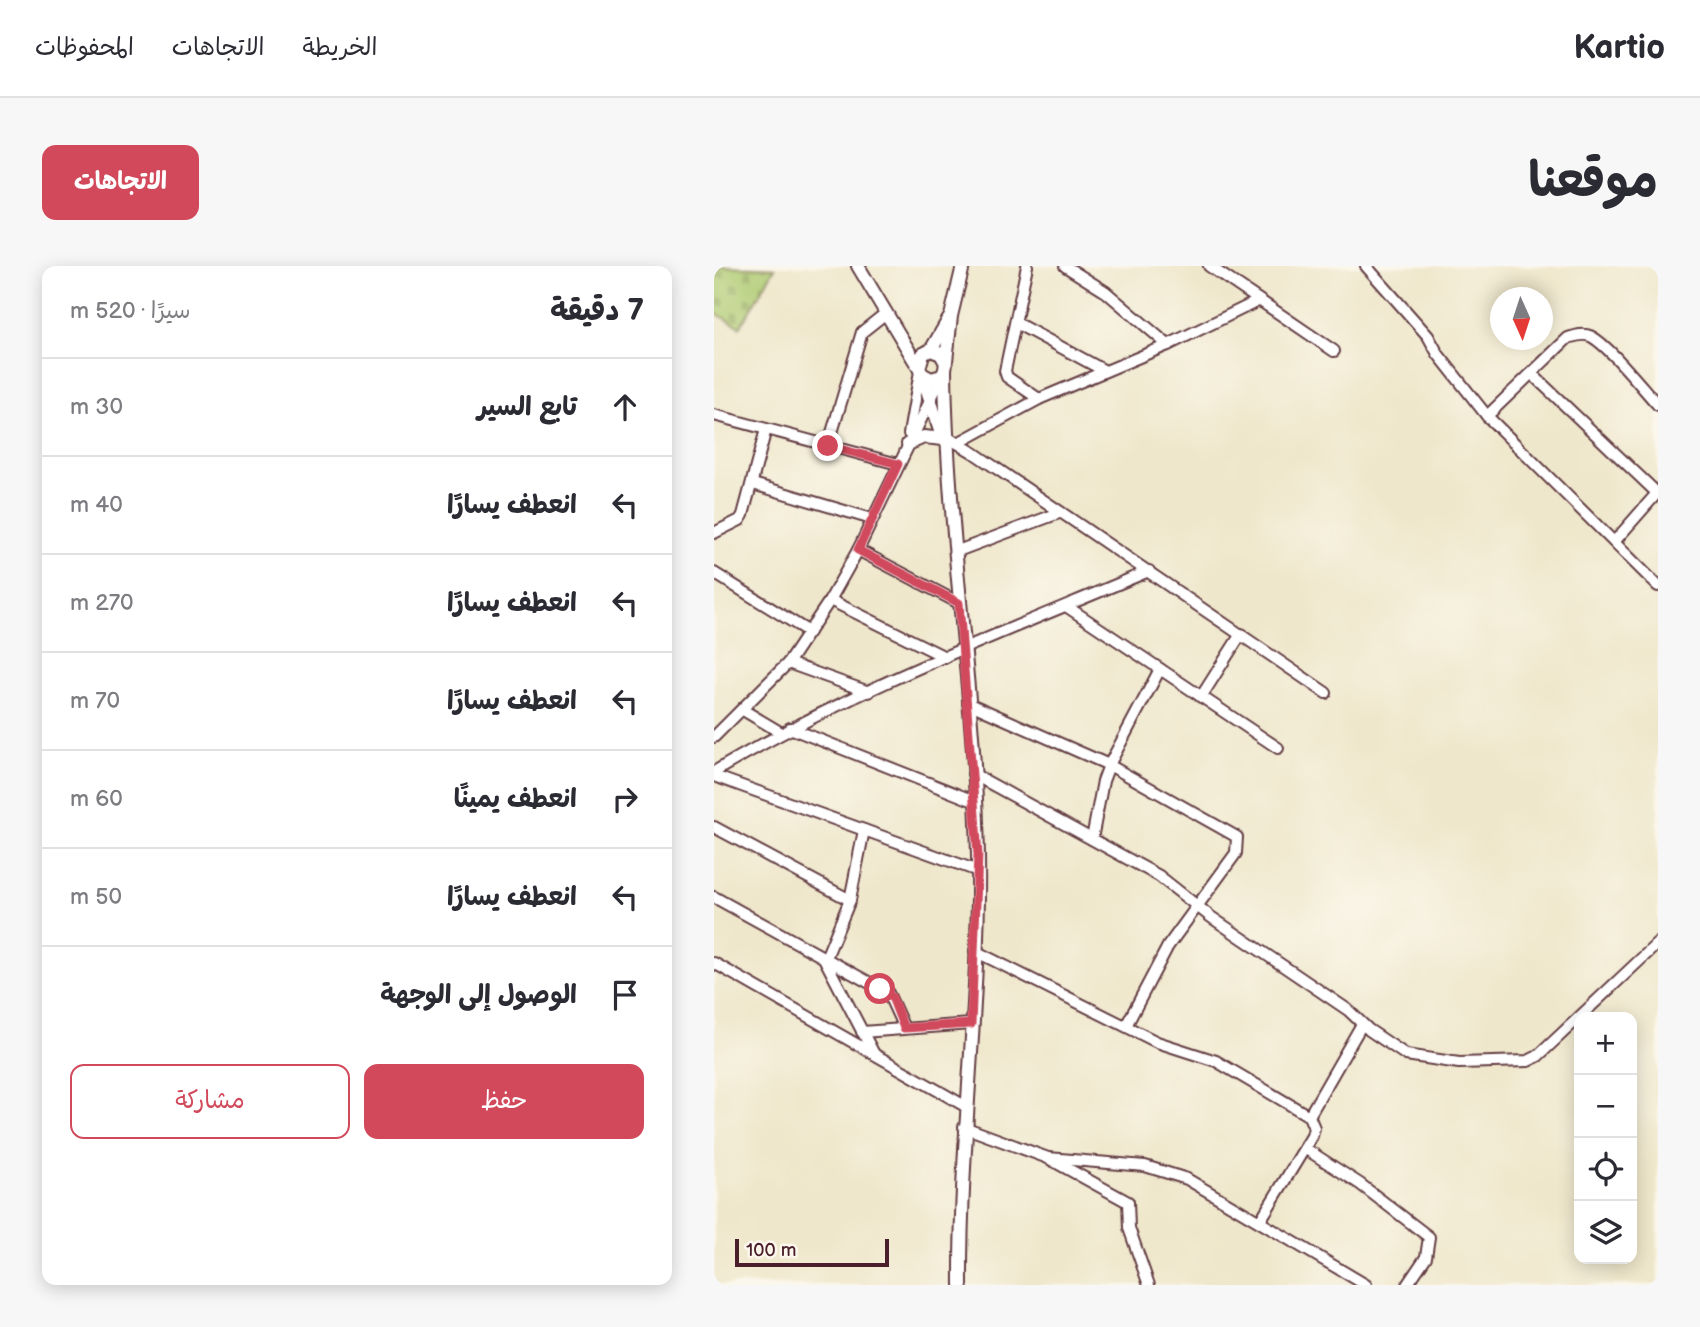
<!DOCTYPE html>
<html lang="ar">
<meta charset="utf-8">
<style>
body{margin:0;font-family:"Balsamiq Sans","Playpen Sans Arabic",sans-serif;background:#f7f7f7;color:#2b2b33;direction:rtl}
.controls{position:absolute;right:21px;bottom:21px;display:grid;overflow:hidden;border-radius:14px;box-shadow:0 4px 18px #0003}
.controls button{width:63px;height:63px;display:grid;place-items:center;padding:0;border:0;border-bottom:2px solid #e1e1e2;background:#fff;color:#2b2b33;font:35px sans-serif}
.compass{position:absolute;left:776px;top:21px;width:63px;height:63px;border-radius:50%;background:#fff;box-shadow:0 4px 18px #0003;rotate:177deg}
.scale{position:absolute;left:21px;bottom:18px;width:154px;box-sizing:border-box;padding-left:7px;border:4px solid #4a1f2b;border-top:0;font-size:19px;line-height:24px;white-space:nowrap;color:#4a1f2b;-webkit-text-stroke:5px #fbf7ec;paint-order:stroke}
.stop{position:absolute;width:21px;height:21px;margin:-16px;border:5px solid #d1495b;border-radius:50%;background:#fff}
.stop.end{background:#d1495b;border-color:#fff;box-shadow:0 2px 7px #0008}
.list{margin:0;padding:0;list-style:none}
h2{display:flex;justify-content:space-between;align-items:center;height:91px;margin:0;padding:0 28px;font-size:30px}
h2 small{font-size:23px;font-weight:400;color:#7c7c81}
.list li{display:grid;grid-template-columns:46px 1fr auto;gap:21px;align-items:center;box-sizing:border-box;height:98px;padding:0 28px;border-top:2px solid #e1e1e2}
.list b{display:block;font-size:26px;white-space:nowrap}
.list em{font-size:23px;font-style:normal;color:#7c7c81}
.actions{display:flex;gap:14px;padding:21px 28px}
.actions a{flex:1;padding:16px 0;border:2px solid #d1495b;border-radius:14px;text-align:center;font-size:24px;color:#d1495b}
.actions .main{background:#d1495b;color:#fff}
.icon{flex:none;width:38px;height:38px;fill:none;stroke:currentColor;stroke-width:2;stroke-linecap:round;stroke-linejoin:round}
.map{position:relative;flex:none;width:944px;height:1019px;overflow:hidden;direction:ltr;border-radius:14px}
header{display:flex;align-items:center;gap:42px;box-sizing:border-box;height:98px;padding:0 35px;background:#fff;border-bottom:2px solid #e1e1e2}
header strong{font-size:33px}
nav{display:flex;gap:38px;margin-inline-start:auto;font-size:24px}
.intro{display:flex;align-items:center;justify-content:space-between;box-sizing:border-box;height:168px;padding:0 42px}
h1{margin:0;font-size:49px}
.button{padding:18px 32px;border-radius:14px;background:#d1495b;color:#fff;font-size:24px;font-weight:700}
main{display:flex;gap:42px;padding:0 42px}
aside{flex:1;background:#fff;border-radius:14px;box-shadow:0 4px 18px #0003}
.map>svg:first-child{display:block}
.cemetery{fill:url(#cemetery-stones);stroke:#7c754e;stroke-width:2}
.lines{fill:none;stroke-linecap:round;stroke-linejoin:round}
.minor-casing{stroke:#633d43;stroke-width:14}
.tertiary-casing{stroke:#633d43;stroke-width:16}
.minor{stroke:#fff;stroke-width:10}
.tertiary{stroke:#fff;stroke-width:12}
.route{stroke:#d1495b;stroke-width:9}
</style>
<header>
<strong>Kartio</strong>
<nav><a>الخريطة</a><a>الاتجاهات</a><a>المحفوظات</a></nav>
</header>
<div class="intro"><h1>موقعنا</h1><a class="button">الاتجاهات</a></div>
<main>
<div class="map">
<svg width="944" height="1019" viewBox="0 0 944 1019">
<defs>
<pattern id="cemetery-stones" width="16" height="16" patternUnits="userSpaceOnUse" patternTransform="scale(1.75)"><rect width="16" height="16" fill="#afcb71"/><path d="M2 7V4a2 2 0 0 1 4 0v3zM10 15v-3a2 2 0 0 1 4 0v3z" fill="#98ae62"/></pattern>
</defs>
<rect width="100%" height="100%" fill="#fbf7ec"/>
<filter id="ink" filterUnits="userSpaceOnUse"><feTurbulence type="fractalNoise" baseFrequency=".0143" numOctaves="2"/><feDisplacementMap in="SourceGraphic" scale="14" xChannelSelector="R" yChannelSelector="G"/><feConvolveMatrix kernelMatrix="1 2 1 2 8 2 1 2 1" color-interpolation-filters="sRGB"/></filter>
<filter id="wash" filterUnits="userSpaceOnUse"><feTurbulence type="fractalNoise" baseFrequency=".00686" numOctaves="4" result="noise"/><feDisplacementMap in="SourceGraphic" scale="28" xChannelSelector="R" yChannelSelector="G"/><feGaussianBlur stdDeviation="1.57" result="paint"/><feColorMatrix in="noise" values="0 0 0 0 0 0 0 0 0 0 0 0 0 0 0 0 0 1.4 0 .05"/><feComposite in="paint" operator="in"/></filter>
<g filter="url(#wash)">
<rect width="100%" height="100%" fill="#efe7cb"/>
<polygon class="cemetery" points="0,0 61,2 26,61 0,46"/>
</g>
<g filter="url(#ink)">
<g class="lines">
<g class="minor-casing">
<g id="minor">
<polyline points="313,0 291,105 293,111 325,133"/>
<polyline points="351,0 392,26 454,79"/>
<polyline points="495,0 620,85"/>
<polyline points="652,0 714,70 724,88 773,150 944,320"/>
<polyline points="302,57 391,105"/>
<polyline points="819,109 943,227"/>
<polyline points="0,149 184,198"/>
<path d="M773,150L854,72C861,70 869,67 876,70C894,78 929,123 944,139"/>
<polyline points="195,168 206,105"/>
<polyline points="228,168 260,187 612,427"/>
<polyline points="244,177 325,133 454,79 544,35"/>
<polyline points="114,180 148,66 172,47"/>
<polyline points="39,218 158,253"/>
<polyline points="0,267 26,254 29,249 52,163"/>
<polyline points="900,276 944,226"/>
<polyline points="144,284 245,337"/>
<polyline points="241,286 345,247"/>
<polyline points="0,307 95,366"/>
<polyline points="116,334 231,391"/>
<polyline points="352,340 564,482"/>
<polyline points="74,397 155,426"/>
<polyline points="487,431 527,368"/>
<polyline points="254,437 395,499 523,571 522,587 454,680 412,760"/>
<polyline points="29,444 66,466"/>
<polyline points="76,462 260,535"/>
<polyline points="0,471 74,397 116,334 144,284 228,110"/>
<path d="M0,506C136,424 288,367 435,305"/>
<polyline points="259,508 445,610 497,651 634,744 655,764 692,789 745,797 814,795 824,790 944,677"/>
<polyline points="0,510 264,605"/>
<polyline points="0,561 136,634"/>
<polyline points="150,564 136,634 111,694 160,788"/>
<polyline points="378,573 389,515 395,499 446,403"/>
<polyline points="0,631 174,727 190,762"/>
<polyline points="261,685 443,776 502,795 595,850 600,862 598,870 546,955"/>
<polyline points="0,697 251,840"/>
<polyline points="148,766 257,758"/>
<polyline points="595,850 648,758"/>
<polyline points="250,861 334,892 414,936 415,962 435,1019"/>
<polyline points="592,883 646,918 715,971 712,991 693,1019"/>
<polyline points="334,892 431,900 473,913 652,1019"/>
</g>
</g>
<g class="tertiary-casing">
<g id="tertiary">
<polyline points="144,0 205,102"/>
<polyline points="217,84 235,53"/>
<polyline points="232,97 227,88 217,84 209,88 205,102 208,108 217,113 228,110 231,104 237,50 249,0"/>
<path d="M231,104C233,266 261,428 264,590C266,733 246,876 247,1019"/>
<polyline points="208,108 227,168"/>
<polyline points="194,178 210,171 229,173"/>
</g>
</g>
<use href="#minor" class="minor"/>
<use href="#tertiary" class="tertiary"/>
</g>
</g>
<g class="lines" filter="url(#ink)">
<polyline class="route" points="114,180 184,198 144,284 245,337 264,589 257,758 190,762 178,731 166,723"/>
</g>
</svg>
<div class="controls">
<button>+</button>
<button>−</button>
<button><svg class="icon" aria-label="locate" viewBox="0 0 24 24"><circle cx="12" cy="12" r="6"/><path d="M12 2v4M12 18v4M2 12h4M18 12h4"/></svg></button>
<button><svg class="icon" aria-label="layers" viewBox="0 0 24 24"><path d="M12 4l9 5-9 5-9-5zM3 14l9 5 9-5"/></svg></button>
</div>
<svg class="compass" viewBox="-18 -18 36 36"><path d="M0-13l5 13h-10z" fill="#e53935"/><path d="M0 13l5-13h-10z" fill="#7c7c81"/></svg>
<div class="scale">100 m</div>
<div class="stop" style="left:166px;top:723px"></div>
<div class="stop end" style="left:114px;top:180px"></div>
</div>
<aside>
<h2>7 دقيقة<small>سيرًا · 520 m</small></h2>
<ul class="list">
<li><svg class="icon" aria-label="ahead" viewBox="0 0 24 24"><path d="M12 20V5M6 11l6-6 6 6"/></svg><div><b>تابع السير</b></div><em>30 m</em></li>
<li><svg class="icon" aria-label="left" viewBox="0 0 24 24"><path d="M17 20v-9H6M10 6l-5 5 5 5"/></svg><div><b>انعطف يسارًا</b></div><em>40 m</em></li>
<li><svg class="icon" aria-label="left" viewBox="0 0 24 24"><path d="M17 20v-9H6M10 6l-5 5 5 5"/></svg><div><b>انعطف يسارًا</b></div><em>270 m</em></li>
<li><svg class="icon" aria-label="left" viewBox="0 0 24 24"><path d="M17 20v-9H6M10 6l-5 5 5 5"/></svg><div><b>انعطف يسارًا</b></div><em>70 m</em></li>
<li><svg class="icon" aria-label="right" viewBox="0 0 24 24"><path d="M7 20v-9h11M14 6l5 5-5 5"/></svg><div><b>انعطف يمينًا</b></div><em>60 m</em></li>
<li><svg class="icon" aria-label="left" viewBox="0 0 24 24"><path d="M17 20v-9H6M10 6l-5 5 5 5"/></svg><div><b>انعطف يسارًا</b></div><em>50 m</em></li>
<li><svg class="icon" aria-label="arrive" viewBox="0 0 24 24"><path d="M6 21V4h12l-3 4 3 4H6"/></svg><div><b>الوصول إلى الوجهة</b></div></li>
</ul>
<div class="actions"><a class="main">حفظ</a><a>مشاركة</a></div>
</aside>
</main>
